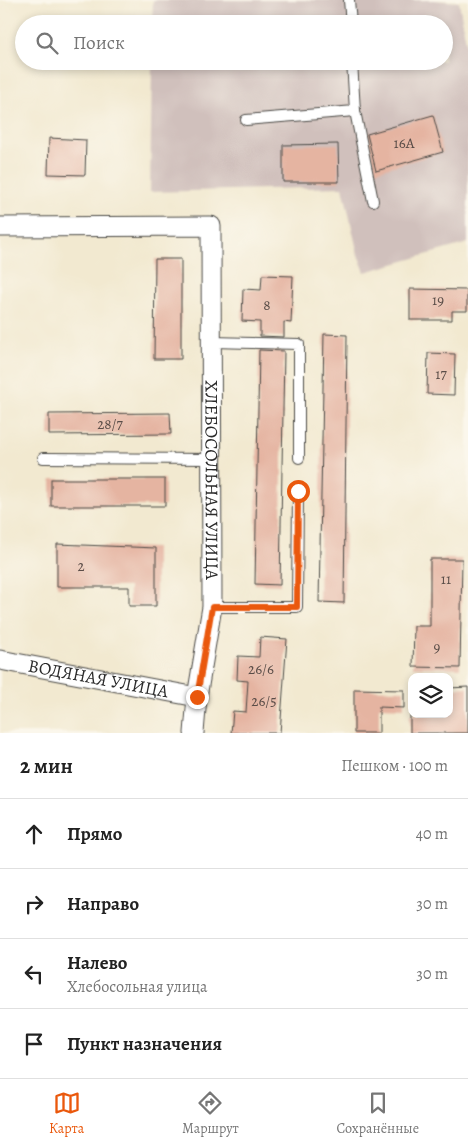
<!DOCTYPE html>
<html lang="ru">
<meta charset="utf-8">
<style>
body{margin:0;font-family:Alegreya,serif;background:#f2f2f2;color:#222}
.controls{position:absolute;right:15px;bottom:15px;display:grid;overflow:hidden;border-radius:10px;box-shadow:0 2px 8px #0003}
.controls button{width:45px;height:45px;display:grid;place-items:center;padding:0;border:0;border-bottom:1px solid #e0e0e0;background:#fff;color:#222;font:25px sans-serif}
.stop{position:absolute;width:15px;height:15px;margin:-11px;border:4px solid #ea580c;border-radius:50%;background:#fff}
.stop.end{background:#ea580c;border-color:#fff;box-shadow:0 1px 5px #0008}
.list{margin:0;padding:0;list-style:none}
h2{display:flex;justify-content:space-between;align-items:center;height:65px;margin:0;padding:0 20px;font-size:21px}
h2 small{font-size:16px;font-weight:400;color:#767676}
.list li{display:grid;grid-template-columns:32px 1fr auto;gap:15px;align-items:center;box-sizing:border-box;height:70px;padding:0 20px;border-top:1px solid #e0e0e0}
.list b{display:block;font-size:19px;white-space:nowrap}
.list p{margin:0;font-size:16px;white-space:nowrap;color:#767676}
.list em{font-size:16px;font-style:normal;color:#767676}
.icon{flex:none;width:28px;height:28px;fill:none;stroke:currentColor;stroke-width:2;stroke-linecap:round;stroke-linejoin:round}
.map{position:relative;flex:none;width:468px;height:733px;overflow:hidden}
.search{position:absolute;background:#fff;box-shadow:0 2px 8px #0003;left:15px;right:15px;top:15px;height:55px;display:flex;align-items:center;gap:12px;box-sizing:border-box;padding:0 18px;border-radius:28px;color:#767676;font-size:19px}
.sheet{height:345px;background:#fff}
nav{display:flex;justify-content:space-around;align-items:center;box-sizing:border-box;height:70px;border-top:1px solid #e0e0e0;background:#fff;font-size:14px;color:#767676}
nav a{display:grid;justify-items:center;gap:2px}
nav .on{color:#ea580c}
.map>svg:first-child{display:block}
.industrial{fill:#d0c0bc}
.building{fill:#e5b4a1}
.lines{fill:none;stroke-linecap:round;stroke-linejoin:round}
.service-casing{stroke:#494844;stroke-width:12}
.minor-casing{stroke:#494844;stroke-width:21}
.service{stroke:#fff;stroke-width:10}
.minor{stroke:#fff;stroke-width:19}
.route{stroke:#ea580c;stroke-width:6}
.labels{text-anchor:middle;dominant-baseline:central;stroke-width:5;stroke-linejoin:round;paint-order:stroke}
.number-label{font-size:15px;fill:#5a4d48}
.street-label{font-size:18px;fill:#2b2b2b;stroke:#fbf7ec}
</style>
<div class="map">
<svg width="468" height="733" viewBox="0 0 468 733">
<rect width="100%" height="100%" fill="#fbf7ec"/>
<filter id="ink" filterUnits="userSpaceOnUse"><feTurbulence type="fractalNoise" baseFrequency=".02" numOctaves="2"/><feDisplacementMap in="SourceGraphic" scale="10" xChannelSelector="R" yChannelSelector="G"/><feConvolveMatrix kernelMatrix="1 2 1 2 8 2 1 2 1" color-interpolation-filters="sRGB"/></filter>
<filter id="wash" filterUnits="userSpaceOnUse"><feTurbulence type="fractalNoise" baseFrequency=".0096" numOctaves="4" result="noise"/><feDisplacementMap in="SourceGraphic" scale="20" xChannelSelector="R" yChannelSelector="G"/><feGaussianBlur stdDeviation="1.12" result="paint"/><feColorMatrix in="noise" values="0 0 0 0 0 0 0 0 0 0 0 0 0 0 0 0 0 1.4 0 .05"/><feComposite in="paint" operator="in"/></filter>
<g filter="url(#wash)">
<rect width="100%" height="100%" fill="#f2e9d0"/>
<polygon class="industrial" points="153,0 433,0 459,2 468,54 468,243 365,272 358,255 343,187 150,192 152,61 444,61 444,24 152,24"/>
<g id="blocks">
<g class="building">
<polygon points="433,115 443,152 376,171 367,134"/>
<polygon points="49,138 86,140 85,175 48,174"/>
<polygon points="338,144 339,182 283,182 283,145"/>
<polygon points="155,259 181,259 181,359 154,359"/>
<polygon points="262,275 293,276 291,323 284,322 284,337 260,336 260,322 242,321 243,289 261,290"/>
<polygon points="410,289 467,290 467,311 452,311 452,320 410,320"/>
<polygon points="324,334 347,335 344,603 319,602"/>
<polygon points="259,350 284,351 280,585 255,584"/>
<polygon points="428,353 455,354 454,395 427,394"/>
<polygon points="170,413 171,434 49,435 49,414"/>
<rect x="51" y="479" width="114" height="27"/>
<polygon points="57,544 156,548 156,606 129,606 129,587 57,587"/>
<polygon points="430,559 462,559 460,668 413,667 414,626 430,626"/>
<polygon points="260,637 287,639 280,733 231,733 233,711 246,712 248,681 237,680 238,656 259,657"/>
<polygon points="468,687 468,733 410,733 410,714 449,714 449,688"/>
<polygon points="354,689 404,690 404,708 379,707 379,733 354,733"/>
</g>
</g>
</g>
<g filter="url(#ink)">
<use href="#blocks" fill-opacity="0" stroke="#494844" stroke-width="1"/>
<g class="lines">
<g class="service-casing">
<g id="service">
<polyline points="349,0 351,24"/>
<polyline points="352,61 355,111 373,201"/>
<polyline points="246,120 355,111"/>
<polyline points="212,342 299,344 299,458"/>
<polyline points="43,458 213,459"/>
<polyline points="212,607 297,607 298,491"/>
</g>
</g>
<g class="minor-casing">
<g id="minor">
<path id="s1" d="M0,227L211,226L212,607L197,697L194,733"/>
<path id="s2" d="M0,660L197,697"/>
</g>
</g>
<use href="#service" class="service"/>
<use href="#minor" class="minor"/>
</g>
</g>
<g class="lines" filter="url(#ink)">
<polyline class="route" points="197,697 212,607 297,607 298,491"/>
</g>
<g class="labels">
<g class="number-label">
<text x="404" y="143">16А</text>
<text x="438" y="300">19</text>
<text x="267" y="305">8</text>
<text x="441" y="374">17</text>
<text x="110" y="424">28/7</text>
<text x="81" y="566">2</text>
<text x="446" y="579">11</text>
<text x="437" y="647">9</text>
<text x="261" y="669">26/6</text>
<text x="264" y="701">26/5</text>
</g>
<g class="street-label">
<text stroke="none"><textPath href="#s1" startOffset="465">ХЛЕБОСОЛЬНАЯ УЛИЦА</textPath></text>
<text stroke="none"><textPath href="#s2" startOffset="100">ВОДЯНАЯ УЛИЦА</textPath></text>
</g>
</g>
</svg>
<div class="controls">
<button><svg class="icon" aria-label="layers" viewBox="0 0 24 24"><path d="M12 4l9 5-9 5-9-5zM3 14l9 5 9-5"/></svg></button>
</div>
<div class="stop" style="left:298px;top:491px"></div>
<div class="stop end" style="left:197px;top:697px"></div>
<div class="search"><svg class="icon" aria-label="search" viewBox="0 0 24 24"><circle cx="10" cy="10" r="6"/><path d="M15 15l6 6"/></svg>Поиск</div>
</div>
<section class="sheet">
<h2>2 мин<small>Пешком · 100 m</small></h2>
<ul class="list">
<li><svg class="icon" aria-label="ahead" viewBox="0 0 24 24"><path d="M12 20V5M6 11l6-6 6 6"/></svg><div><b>Прямо</b></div><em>40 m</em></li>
<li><svg class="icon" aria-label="right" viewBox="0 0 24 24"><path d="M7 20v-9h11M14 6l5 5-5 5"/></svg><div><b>Направо</b></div><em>30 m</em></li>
<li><svg class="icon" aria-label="left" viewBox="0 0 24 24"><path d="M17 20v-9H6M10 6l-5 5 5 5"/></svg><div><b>Налево</b><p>Хлебосольная улица</p></div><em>30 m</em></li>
<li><svg class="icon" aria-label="arrive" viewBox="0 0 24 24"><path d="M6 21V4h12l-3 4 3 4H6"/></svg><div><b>Пункт назначения</b></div></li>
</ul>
</section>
<nav>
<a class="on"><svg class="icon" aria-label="map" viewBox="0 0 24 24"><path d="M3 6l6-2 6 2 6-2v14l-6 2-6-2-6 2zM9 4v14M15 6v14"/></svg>Карта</a>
<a><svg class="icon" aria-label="directions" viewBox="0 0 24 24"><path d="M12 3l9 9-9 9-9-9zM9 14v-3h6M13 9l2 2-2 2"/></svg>Маршрут</a>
<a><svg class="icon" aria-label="saved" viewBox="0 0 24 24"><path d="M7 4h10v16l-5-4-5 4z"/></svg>Сохранённые</a>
</nav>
